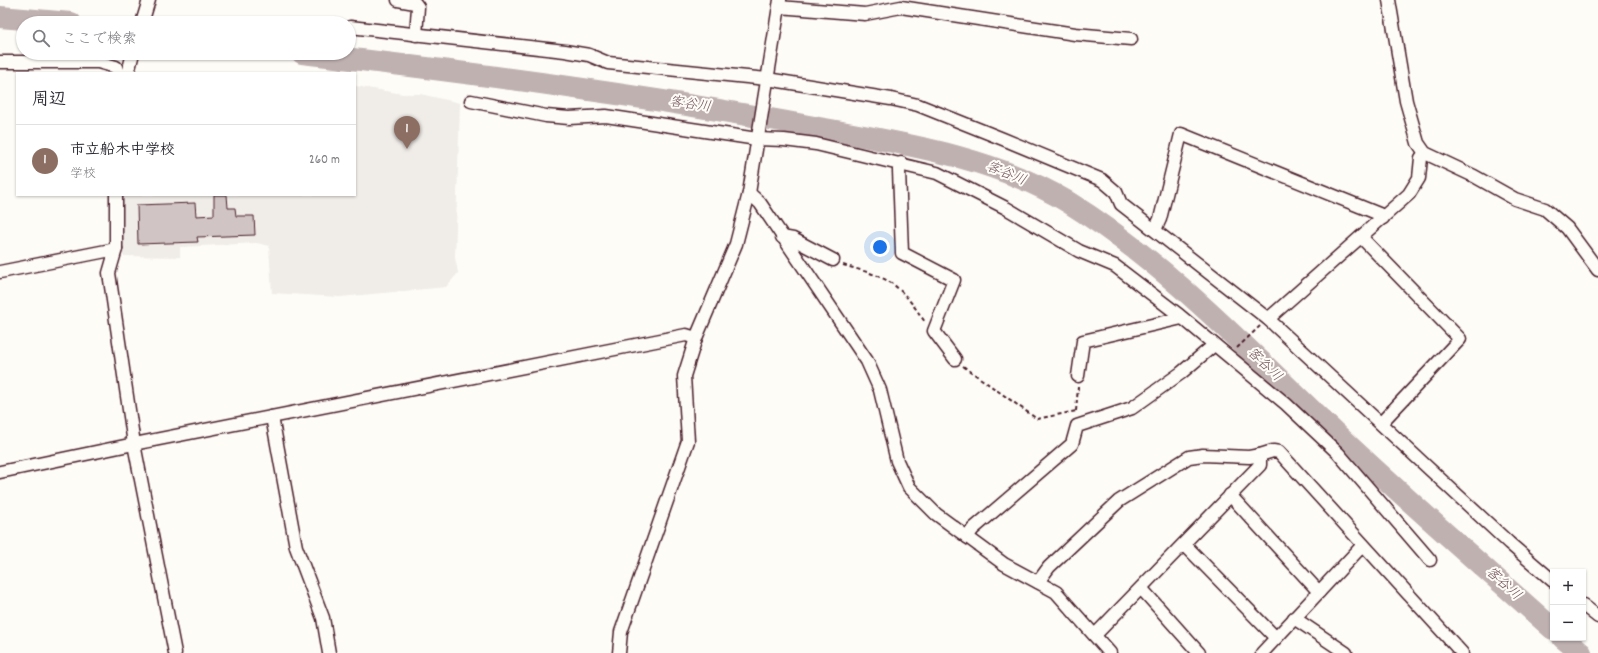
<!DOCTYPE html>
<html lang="ja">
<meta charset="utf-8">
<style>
body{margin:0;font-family:Dekko,"Klee One",sans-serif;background:#f2f2f3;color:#2b2b33}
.controls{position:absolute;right:12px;bottom:12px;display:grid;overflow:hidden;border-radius:0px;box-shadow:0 1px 3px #0004}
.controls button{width:36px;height:36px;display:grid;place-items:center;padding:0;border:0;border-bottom:1px solid #e1e1e2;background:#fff;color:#2b2b33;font:20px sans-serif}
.you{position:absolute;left:880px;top:247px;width:14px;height:14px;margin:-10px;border:3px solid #fff;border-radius:50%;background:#1a73e8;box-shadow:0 0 0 6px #1a73e833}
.badge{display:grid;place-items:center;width:26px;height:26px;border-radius:50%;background:#c8321e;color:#fff;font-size:13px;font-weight:700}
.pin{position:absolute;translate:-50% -33px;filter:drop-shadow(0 1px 2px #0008)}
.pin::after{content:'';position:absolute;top:21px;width:14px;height:12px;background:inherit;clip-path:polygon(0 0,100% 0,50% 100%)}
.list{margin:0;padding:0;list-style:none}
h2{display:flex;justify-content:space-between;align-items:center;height:52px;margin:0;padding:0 16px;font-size:17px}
h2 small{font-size:13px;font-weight:400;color:#7c7c81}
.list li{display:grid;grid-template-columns:26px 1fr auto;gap:12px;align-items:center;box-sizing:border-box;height:72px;padding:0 16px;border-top:1px solid #e1e1e2}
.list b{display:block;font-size:15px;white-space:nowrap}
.list p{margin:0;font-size:13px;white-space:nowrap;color:#7c7c81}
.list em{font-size:13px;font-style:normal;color:#7c7c81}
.icon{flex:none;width:22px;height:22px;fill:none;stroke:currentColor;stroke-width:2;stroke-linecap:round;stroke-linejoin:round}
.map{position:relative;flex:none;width:1598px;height:653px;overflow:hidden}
.search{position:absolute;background:#fff;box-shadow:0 1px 3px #0004;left:16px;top:16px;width:340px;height:44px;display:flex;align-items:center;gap:10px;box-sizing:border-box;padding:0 14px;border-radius:22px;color:#7c7c81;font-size:15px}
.panel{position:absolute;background:#fff;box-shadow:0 1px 3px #0004;left:16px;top:72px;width:340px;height:124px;border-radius:0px}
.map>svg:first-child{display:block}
.built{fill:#f0ece8}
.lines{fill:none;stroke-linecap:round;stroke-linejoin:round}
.river{stroke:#c0b1b1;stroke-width:22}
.building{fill:#d0c5c4;stroke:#4a1f2b}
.street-casing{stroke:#4a1f2b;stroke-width:15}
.path{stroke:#4a1f2b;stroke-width:2;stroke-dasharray:4 3;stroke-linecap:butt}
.street{stroke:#fdfcf7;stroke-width:12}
.labels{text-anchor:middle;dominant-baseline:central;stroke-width:4;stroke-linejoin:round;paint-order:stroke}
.water-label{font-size:14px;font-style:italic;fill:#73525a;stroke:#fdfcf7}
</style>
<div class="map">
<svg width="1598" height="653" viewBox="0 0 1598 653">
<rect width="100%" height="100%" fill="#fdfcf7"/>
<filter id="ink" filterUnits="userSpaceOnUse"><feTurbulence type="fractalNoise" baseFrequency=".025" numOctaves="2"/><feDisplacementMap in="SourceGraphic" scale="8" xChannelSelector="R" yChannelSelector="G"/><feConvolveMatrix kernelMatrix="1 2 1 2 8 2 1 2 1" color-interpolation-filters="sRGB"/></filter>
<g filter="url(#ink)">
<polygon class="built" points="355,86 403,94 420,94 460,103 455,258 458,273 446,287 340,297 272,293 269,246 257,243 180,247 180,257 123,256 122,195 355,195"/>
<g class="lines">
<g class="river">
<polyline points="0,17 71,23"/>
<path d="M302,53C473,73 644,95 814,127C900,143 992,156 1068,202C1166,263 1246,348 1329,427C1402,496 1478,562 1553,629"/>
<polyline points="1563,638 1581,653"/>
</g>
</g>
<polygon class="building" points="214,195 227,195 228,208 235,208 236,216 254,216 255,235 197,237 198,242 138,244 137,205 195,203 196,216 214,215"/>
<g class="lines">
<g class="street-casing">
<g id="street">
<polyline points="398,0 415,3 418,7 416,35"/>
<polyline points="1389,0 1406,101 1418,143 1425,153 1474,176 1515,199 1545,209 1567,228 1598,270"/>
<polyline points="779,7 865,14 901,7 1075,34 1131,39"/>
<polyline points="142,23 149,0"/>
<polyline points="350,27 565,51 589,55 608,63 767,79 891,99 918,105 1003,139 1102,180 1116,192 1121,204 1268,319 1509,543 1553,581"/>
<polyline points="0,62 98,62 116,67 118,73"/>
<polyline points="128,73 133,53"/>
<polyline points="471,101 546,116 569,118 606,116 757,139 784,140 816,144 937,173 1006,208 1079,251 1115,266 1179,315 1286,404 1338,453 1430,560"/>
<polyline points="901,163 899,170 902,253 954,280 934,331 955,359"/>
<polyline points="749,193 760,203 867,361 880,390 897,461 909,487 936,514 1004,564 1056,592 1110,653"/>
<polyline points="116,195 116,249 109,273 134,444 175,653"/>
<polyline points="1155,230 1160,219 1181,134 1379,214 1383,218"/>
<polyline points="782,237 793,239 833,260"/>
<polyline points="1361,237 1460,339 1381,423"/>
<polyline points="0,272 116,249"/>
<polyline points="1268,319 1409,194 1419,178 1421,158 1425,153"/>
<polyline points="1078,376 1083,341 1182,318"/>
<polyline points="272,417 296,547 323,618 329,653"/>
<polyline points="1260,455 1273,451 1279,452 1462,653"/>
<polyline points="0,472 134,444 686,335 696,338"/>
<polyline points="1230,495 1319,592"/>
<polyline points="967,537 973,529 1072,444 1077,426 1132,408 1181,373 1214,345"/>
<polyline points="1184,544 1276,638"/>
<polyline points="1038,582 1049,567 1119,501 1189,457 1203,455 1249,457 1260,455 1260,465 1095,635"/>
<polyline points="1141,588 1199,653"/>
<polyline points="1583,605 1598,617"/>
<polyline points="1294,618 1346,653"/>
<polyline points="619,653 621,632 688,441 684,376 696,338 736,244 749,193 780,0"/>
<polyline points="1262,653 1363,545"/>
</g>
</g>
<g class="path">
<path d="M843,265C856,269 870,272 882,278C901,286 914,306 925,322"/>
<polyline points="1237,348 1260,326"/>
<polyline points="963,366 1037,419 1076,411 1076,413"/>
<polyline points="1076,411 1078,387"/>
</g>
<use href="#street" class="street"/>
</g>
</g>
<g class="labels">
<g class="water-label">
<text transform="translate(690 105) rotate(8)">客谷川</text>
<text transform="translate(1006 174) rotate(22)">客谷川</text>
<text transform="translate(1264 365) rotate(44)">客谷川</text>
<text transform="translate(1503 584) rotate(42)">客谷川</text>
</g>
</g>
</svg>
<div class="controls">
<button>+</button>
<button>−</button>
</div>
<div class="you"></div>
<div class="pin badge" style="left:407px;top:149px;background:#8d6e63">1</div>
<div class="search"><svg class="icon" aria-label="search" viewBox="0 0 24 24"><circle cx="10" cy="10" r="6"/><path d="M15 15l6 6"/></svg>ここで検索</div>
<section class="panel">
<h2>周辺<small></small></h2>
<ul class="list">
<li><span class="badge" style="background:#8d6e63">1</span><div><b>市立船木中学校</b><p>学校</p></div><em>260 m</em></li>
</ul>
</section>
</div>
